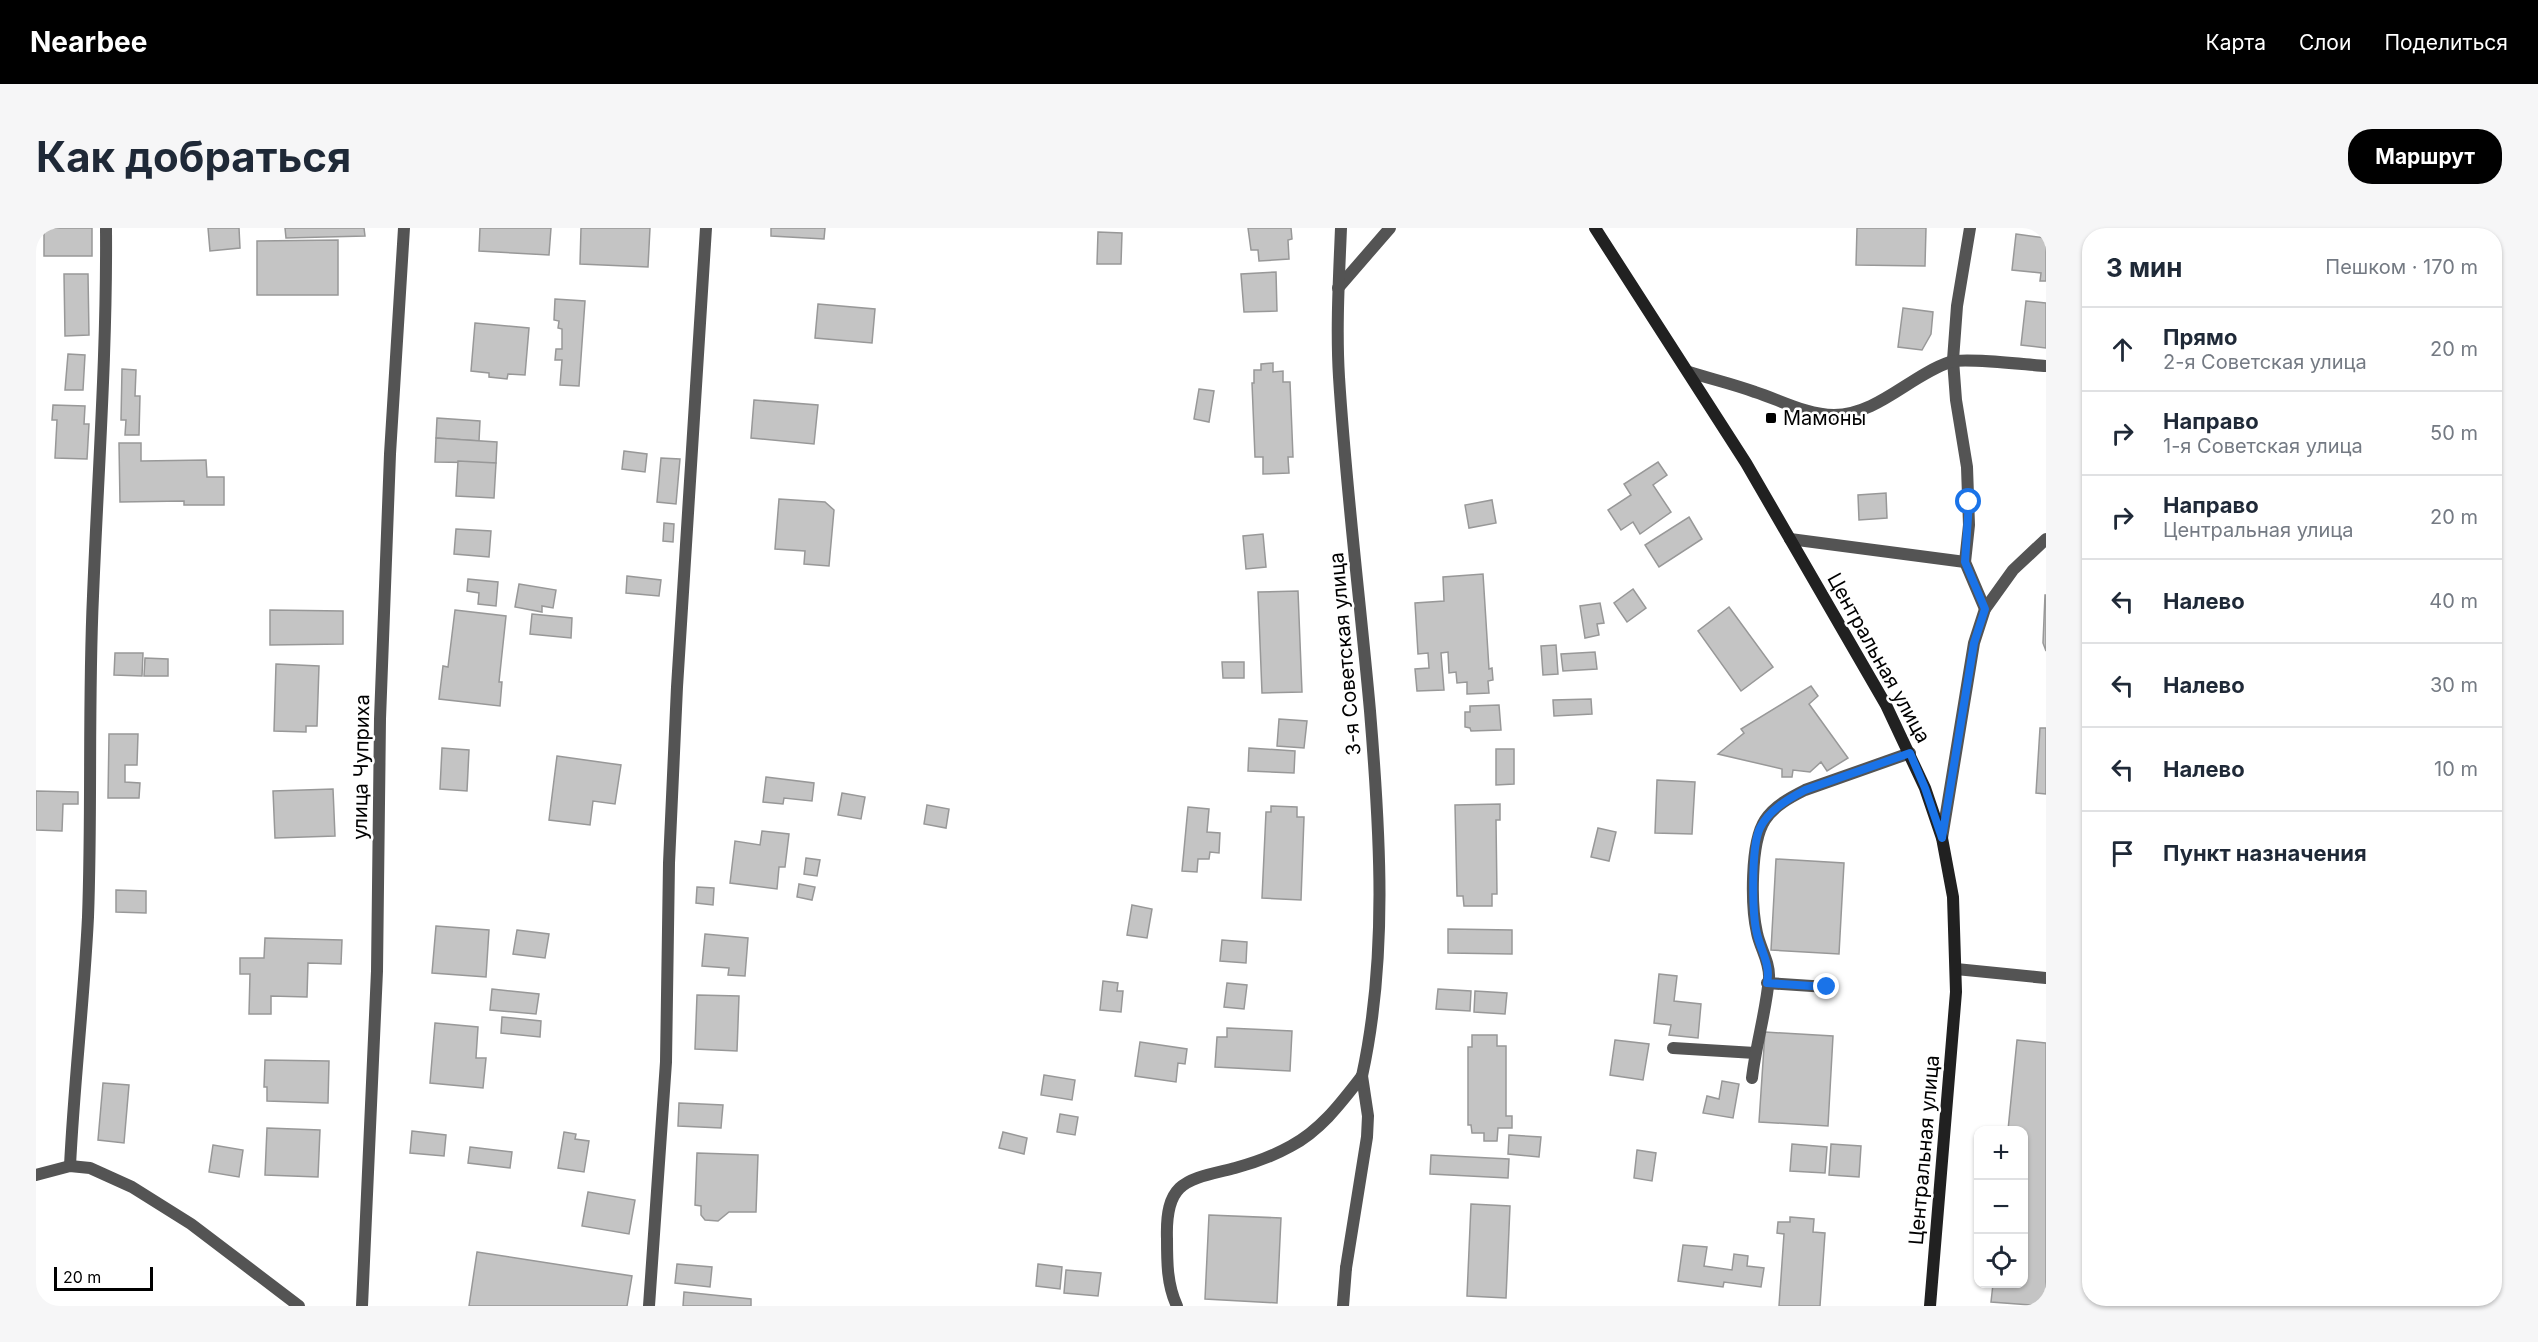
<!DOCTYPE html>
<html lang="ru">
<meta charset="utf-8">
<style>
body{margin:0;font-family:Inter,sans-serif;background:#f6f6f7;color:#1f2937}
.controls{position:absolute;right:18px;bottom:18px;display:grid;overflow:hidden;border-radius:12px;box-shadow:0 2px 4px #0004}
.controls button{width:54px;height:54px;display:grid;place-items:center;padding:0;border:0;border-bottom:2px solid #e0e1e3;background:#fff;color:#1f2937;font:30px sans-serif}
.scale{position:absolute;left:18px;bottom:15px;width:99px;box-sizing:border-box;padding-left:6px;border:3px solid #000;border-top:0;font-size:16px;line-height:21px;white-space:nowrap;color:#000;-webkit-text-stroke:4px #fff;paint-order:stroke}
.stop{position:absolute;width:18px;height:18px;margin:-14px;border:4px solid #1a73e8;border-radius:50%;background:#fff}
.stop.end{background:#1a73e8;border-color:#fff;box-shadow:0 2px 6px #0008}
.list{margin:0;padding:0;list-style:none}
h2{display:flex;justify-content:space-between;align-items:center;height:78px;margin:0;padding:0 24px;font-size:26px}
h2 small{font-size:20px;font-weight:400;color:#747a83}
.list li{display:grid;grid-template-columns:39px 1fr auto;gap:18px;align-items:center;box-sizing:border-box;height:84px;padding:0 24px;border-top:2px solid #e0e1e3}
.list b{display:block;font-size:22px;white-space:nowrap}
.list p{margin:0;font-size:20px;white-space:nowrap;color:#747a83}
.list em{font-size:20px;font-style:normal;color:#747a83}
.icon{flex:none;width:33px;height:33px;fill:none;stroke:currentColor;stroke-width:2;stroke-linecap:round;stroke-linejoin:round}
.map{position:relative;flex:none;width:2010px;height:1078px;overflow:hidden;border-radius:24px}
header{display:flex;align-items:center;gap:36px;box-sizing:border-box;height:84px;padding:0 30px;background:#000;color:#fff}
header strong{font-size:28px}
nav{display:flex;gap:33px;margin-inline-start:auto;font-size:21px}
.intro{display:flex;align-items:center;justify-content:space-between;box-sizing:border-box;height:144px;padding:0 36px}
h1{margin:0;font-size:42px}
.button{padding:15px 27px;border-radius:24px;background:#000;color:#fff;font-size:21px;font-weight:700}
main{display:flex;gap:36px;padding:0 36px}
aside{flex:1;background:#fff;border-radius:24px;box-shadow:0 2px 4px #0004}
.map>svg:first-child{display:block}
.building{fill:#c4c4c4;stroke:#989898;stroke-width:1.5}
.lines{fill:none;stroke-linecap:round;stroke-linejoin:round}
.lane{stroke:#545454;stroke-width:12}
.street{stroke:#545454;stroke-width:12}
.secondary{stroke:#212121;stroke-width:12}
.route{stroke:#1a73e8;stroke-width:8}
.poi-dot{fill:#000;stroke:#fff;stroke-width:2}
.labels{text-anchor:middle;dominant-baseline:central;stroke-width:5;stroke-linejoin:round;paint-order:stroke}
.poi-label{font-size:20px;fill:#000;stroke:#fff;text-anchor:start}
.street-label{font-size:20px;fill:#000;stroke:#fff}
</style>
<header>
<strong>Nearbee</strong>
<nav><a>Карта</a><a>Слои</a><a>Поделиться</a></nav>
</header>
<div class="intro"><h1>Как добраться</h1><a class="button">Маршрут</a></div>
<main>
<div class="map">
<svg width="2010" height="1078" viewBox="0 0 2010 1078">
<rect width="100%" height="100%" fill="#fff"/>
<g class="building">
<rect x="8" y="0" width="48" height="28"/>
<polygon points="172,0 203,0 204,20 174,23"/>
<polygon points="249,0 328,0 329,8 250,10"/>
<polygon points="444,0 515,0 513,27 443,23"/>
<polygon points="545,0 614,0 612,39 544,36"/>
<polygon points="735,0 789,0 788,11 735,8"/>
<polygon points="1212,0 1255,0 1256,11 1252,12 1253,31 1223,33 1222,22 1215,22"/>
<polygon points="1821,0 1890,0 1889,38 1820,37"/>
<polygon points="1062,4 1086,5 1085,36 1061,36"/>
<polygon points="1980,6 2010,10 2010,53 2004,53 2005,45 1976,42"/>
<polygon points="302,12 302,67 221,67 221,13"/>
<polygon points="1240,44 1241,83 1208,84 1205,46"/>
<polygon points="28,46 52,46 53,107 29,108"/>
<polygon points="519,71 549,73 543,158 524,157 526,132 519,132 520,121 526,121 526,101 522,100 523,93 518,92"/>
<polygon points="1990,73 2010,75 2010,120 1985,117"/>
<polygon points="782,76 839,81 836,115 779,110"/>
<polygon points="1867,80 1897,84 1895,106 1886,122 1862,119"/>
<polygon points="439,95 493,100 489,147 472,146 471,151 453,149 453,145 435,143"/>
<polygon points="32,126 49,127 47,162 29,162"/>
<polygon points="1237,135 1237,144 1247,143 1247,154 1254,154 1257,229 1252,229 1253,245 1227,246 1227,229 1219,229 1216,155 1218,155 1218,142 1225,142 1225,136"/>
<polygon points="86,141 100,142 99,168 104,168 103,207 89,207 90,192 85,192"/>
<polygon points="1163,161 1178,163 1173,194 1158,191"/>
<polygon points="718,172 782,177 778,216 715,210"/>
<polygon points="17,177 49,178 48,196 53,196 51,231 19,230 21,192 16,192"/>
<polygon points="401,190 444,193 443,213 400,210"/>
<polygon points="400,210 461,214 460,235 399,234"/>
<polygon points="83,215 105,215 105,233 170,232 171,249 188,249 188,277 148,277 148,273 84,274"/>
<polygon points="588,223 611,226 609,244 586,241"/>
<polygon points="625,230 644,231 640,276 621,274"/>
<polygon points="422,233 460,235 458,270 420,268"/>
<polygon points="1622,234 1631,247 1617,257 1635,284 1604,306 1597,294 1585,302 1572,282 1595,267 1588,256"/>
<polygon points="1850,265 1851,290 1823,292 1822,267"/>
<polygon points="743,271 789,274 798,282 793,338 768,336 769,323 739,321"/>
<polygon points="1456,272 1460,295 1433,300 1429,277"/>
<polygon points="1653,289 1666,311 1623,339 1609,317"/>
<polygon points="628,295 638,296 637,314 627,313"/>
<polygon points="420,301 455,303 453,329 418,326"/>
<polygon points="1227,306 1230,339 1210,341 1207,308"/>
<polygon points="1447,346 1453,441 1456,440 1457,452 1452,453 1453,465 1431,466 1431,454 1421,455 1420,444 1413,445 1412,424 1405,425 1408,462 1381,463 1379,441 1393,440 1392,425 1382,426 1379,375 1408,373 1407,349"/>
<polygon points="591,348 625,352 623,368 590,365"/>
<polygon points="432,351 462,354 460,378 442,376 443,365 431,363"/>
<polygon points="483,356 520,362 517,380 506,378 506,384 479,379"/>
<polygon points="1597,361 1610,380 1591,394 1578,375"/>
<polygon points="1262,363 1266,464 1226,465 1222,364"/>
<polygon points="2009,367 2010,367 2010,423 2007,415"/>
<polygon points="1564,375 1568,395 1561,396 1563,407 1549,410 1544,378"/>
<polygon points="1693,379 1737,439 1705,463 1662,403"/>
<polygon points="234,382 307,383 307,416 234,417"/>
<polygon points="419,382 470,388 463,454 466,454 464,478 403,471 407,438 412,439"/>
<polygon points="496,386 536,390 535,410 494,406"/>
<polygon points="1520,417 1522,446 1507,447 1505,418"/>
<polygon points="1559,424 1561,441 1527,443 1525,426"/>
<polygon points="79,425 107,425 106,448 78,447"/>
<polygon points="109,430 132,431 132,448 108,448"/>
<polygon points="1186,434 1208,434 1208,450 1187,450"/>
<polygon points="240,436 283,438 281,498 270,498 270,504 238,503"/>
<polygon points="1775,458 1782,468 1773,476 1812,530 1791,543 1785,534 1774,544 1757,542 1756,549 1746,549 1746,541 1682,526 1708,505 1705,501"/>
<polygon points="1555,471 1556,486 1518,488 1517,472"/>
<polygon points="1463,477 1465,502 1435,503 1434,500 1429,499 1429,484 1434,484 1434,478"/>
<polygon points="1243,491 1271,493 1268,520 1241,518"/>
<polygon points="2004,500 2010,500 2010,566 2000,565"/>
<polygon points="73,506 102,506 101,537 89,537 89,554 104,555 103,570 72,570"/>
<polygon points="406,520 433,522 431,563 404,561"/>
<polygon points="1213,520 1259,523 1258,545 1212,543"/>
<polygon points="1460,521 1478,521 1478,556 1460,557"/>
<polygon points="521,528 585,537 579,576 557,573 554,597 513,592"/>
<polygon points="730,549 778,555 776,573 748,570 747,576 727,574"/>
<polygon points="1621,552 1659,554 1656,606 1619,605"/>
<polygon points="297,561 299,608 239,610 237,563"/>
<polygon points="0,563 42,564 42,576 27,576 26,603 0,602"/>
<polygon points="806,565 829,569 825,591 802,587"/>
<polygon points="1464,576 1464,592 1460,592 1461,666 1456,666 1456,678 1428,678 1427,668 1421,668 1419,577"/>
<polygon points="891,577 913,581 910,600 888,596"/>
<polygon points="1235,578 1261,579 1261,589 1268,589 1265,672 1226,670 1230,584 1235,584"/>
<polygon points="1152,579 1173,581 1171,604 1184,605 1183,625 1174,624 1173,631 1162,631 1161,644 1146,643"/>
<polygon points="1562,600 1580,604 1573,633 1555,629"/>
<polygon points="726,603 753,606 749,639 743,639 741,661 694,655 699,613 724,617"/>
<polygon points="770,630 784,632 781,648 768,646"/>
<polygon points="1740,631 1808,635 1803,726 1735,722"/>
<polygon points="763,656 779,659 776,672 761,669"/>
<polygon points="661,659 678,660 677,677 660,675"/>
<polygon points="80,662 110,663 110,685 80,684"/>
<polygon points="1096,677 1116,681 1111,710 1091,707"/>
<polygon points="400,698 453,702 450,749 396,745"/>
<polygon points="1412,701 1476,702 1476,726 1412,725"/>
<polygon points="481,702 513,706 509,730 477,726"/>
<polygon points="669,706 712,710 709,748 692,747 693,740 666,738"/>
<polygon points="229,710 306,712 305,736 272,735 271,769 235,768 235,786 213,786 214,746 204,746 204,730 228,730"/>
<polygon points="1186,712 1211,714 1210,735 1184,733"/>
<polygon points="1623,746 1641,748 1638,773 1665,776 1662,810 1633,807 1635,797 1618,795"/>
<polygon points="1067,753 1082,755 1081,763 1087,763 1085,784 1064,782"/>
<polygon points="1191,755 1211,757 1208,781 1188,779"/>
<polygon points="456,761 503,766 500,786 454,782"/>
<polygon points="1402,761 1435,763 1434,783 1400,781"/>
<polygon points="1439,763 1471,765 1469,786 1438,784"/>
<polygon points="661,767 703,768 701,823 659,821"/>
<polygon points="466,789 505,793 504,809 465,805"/>
<polygon points="399,795 442,799 440,830 450,830 447,860 394,855"/>
<polygon points="1191,800 1256,803 1254,843 1179,839 1181,809 1191,809"/>
<polygon points="1729,804 1797,808 1792,898 1723,894"/>
<polygon points="1436,807 1461,807 1461,818 1470,818 1470,888 1476,888 1476,900 1462,900 1461,913 1448,913 1448,905 1436,905 1435,897 1432,897 1432,819 1436,819"/>
<polygon points="1579,812 1613,816 1607,852 1574,847"/>
<polygon points="1981,812 2010,815 2010,1078 1955,1074 1957,1056 1988,1056 1988,902 1972,902"/>
<polygon points="1104,814 1151,821 1149,836 1142,835 1140,854 1099,848"/>
<polygon points="229,832 293,833 292,875 231,873 231,859 228,859"/>
<polygon points="1008,847 1039,852 1036,872 1005,867"/>
<polygon points="1686,853 1703,856 1697,890 1667,885 1671,868 1683,871"/>
<polygon points="67,855 93,857 88,915 62,912"/>
<polygon points="643,875 687,877 685,900 642,898"/>
<polygon points="1024,886 1042,889 1039,907 1021,904"/>
<polygon points="231,900 284,902 282,949 229,947"/>
<polygon points="376,903 410,907 408,928 374,925"/>
<polygon points="528,904 540,906 539,911 553,913 548,944 522,940"/>
<polygon points="967,904 991,910 988,926 963,920"/>
<polygon points="1473,907 1505,909 1503,929 1472,926"/>
<polygon points="1756,916 1791,919 1789,945 1754,943"/>
<polygon points="1795,916 1825,918 1823,949 1793,947"/>
<polygon points="177,917 207,922 203,949 173,944"/>
<polygon points="434,919 476,924 474,940 432,935"/>
<polygon points="1601,922 1620,925 1616,953 1598,950"/>
<polygon points="661,925 722,927 720,984 693,984 682,993 669,992 665,987 665,978 659,977"/>
<polygon points="1395,927 1473,931 1472,950 1394,946"/>
<polygon points="552,964 599,972 593,1006 546,998"/>
<polygon points="1435,976 1474,978 1470,1070 1431,1068"/>
<polygon points="1173,987 1245,990 1241,1075 1169,1071"/>
<polygon points="1754,989 1778,991 1777,1004 1789,1005 1784,1078 1743,1078 1748,1006 1741,1005 1742,994 1754,994"/>
<polygon points="1647,1017 1671,1019 1668,1038 1696,1042 1698,1026 1712,1028 1711,1038 1728,1040 1725,1059 1688,1054 1687,1059 1642,1053"/>
<polygon points="441,1024 596,1048 591,1078 433,1078"/>
<polygon points="641,1036 676,1039 674,1059 639,1055"/>
<polygon points="1002,1036 1026,1039 1024,1061 1000,1058"/>
<polygon points="1030,1042 1065,1045 1062,1068 1028,1065"/>
<polygon points="648,1064 715,1071 715,1078 647,1078"/>
</g>
<g class="lines">
<g class="lane">
<polyline points="1302,60 1354,0"/>
<polyline points="1731,755 1791,759"/>
<polyline points="1637,820 1719,825"/>
<path d="M1716,850C1720,816 1730,784 1733,750C1734,734 1724,720 1721,705C1715,679 1714,615 1729,592C1738,578 1755,569 1769,562L1874,525"/>
<path d="M34,938C38,855 48,772 52,689C56,582 52,475 57,368C62,245 71,123 70,0"/>
<polyline points="1310,1040 1331,909 1332,888 1326,848"/>
<path d="M1141,1078C1131,1057 1131,1034 1131,1011C1129,952 1151,952 1199,940C1218,935 1237,928 1255,918C1285,902 1305,875 1326,848"/>
</g>
<g class="street">
<path d="M1305,0C1303,50 1300,100 1303,149C1310,261 1324,372 1334,483C1344,604 1352,729 1326,848"/>
<polyline points="1934,0 1921,78 1917,132 1920,172 1931,239 1933,297 1929,334 1949,381"/>
<path d="M1653,144C1675,151 1697,156 1719,164C1744,172 1771,187 1798,187C1841,187 1875,147 1914,134C1927,129 1992,137 2010,138"/>
<polyline points="1754,311 1929,334"/>
<polyline points="1906,610 1938,415 1949,381 1977,342 2010,311"/>
<polyline points="1920,741 2010,750"/>
<polyline points="0,947 34,938 54,940 96,959 155,996 263,1078"/>
<polyline points="326,1078 341,743 344,491 354,226 368,0"/>
<polyline points="613,1078 630,834 633,635 641,459 670,0"/>
<polyline points="1307,1078 1310,1040"/>
</g>
<polyline class="secondary" points="1559,0 1710,235 1850,477 1889,560 1906,610 1917,669 1920,764 1894,1078"/>
</g>
<g class="lines">
<path class="route" d="M1791,759L1731,755C1735,737 1725,723 1721,706C1716,686 1715,618 1724,600C1733,582 1752,571 1769,562L1874,525L1889,560L1906,610L1938,415L1949,381L1929,334L1933,274"/>
</g>
<rect class="poi-dot" x="1729" y="184" width="12" height="12" rx="3"/>
<g class="labels">
<g class="poi-label">
<text x="1747" y="190">Мамоны</text>
</g>
<g class="street-label">
<text transform="translate(1309 426) rotate(-95)">3-я Советская улица</text>
<text transform="translate(1843 430) rotate(61)">Центральная улица</text>
<text transform="translate(325 539) rotate(-89)">улица Чуприха</text>
<text transform="translate(1888 922) rotate(-85)">Центральная улица</text>
</g>
</g>
</svg>
<div class="controls">
<button>+</button>
<button>−</button>
<button><svg class="icon" aria-label="locate" viewBox="0 0 24 24"><circle cx="12" cy="12" r="6"/><path d="M12 2v4M12 18v4M2 12h4M18 12h4"/></svg></button>
</div>
<div class="scale">20 m</div>
<div class="stop" style="left:1933px;top:274px"></div>
<div class="stop end" style="left:1791px;top:759px"></div>
</div>
<aside>
<h2>3 мин<small>Пешком · 170 m</small></h2>
<ul class="list">
<li><svg class="icon" aria-label="ahead" viewBox="0 0 24 24"><path d="M12 20V5M6 11l6-6 6 6"/></svg><div><b>Прямо</b><p>2-я Советская улица</p></div><em>20 m</em></li>
<li><svg class="icon" aria-label="right" viewBox="0 0 24 24"><path d="M7 20v-9h11M14 6l5 5-5 5"/></svg><div><b>Направо</b><p>1-я Советская улица</p></div><em>50 m</em></li>
<li><svg class="icon" aria-label="right" viewBox="0 0 24 24"><path d="M7 20v-9h11M14 6l5 5-5 5"/></svg><div><b>Направо</b><p>Центральная улица</p></div><em>20 m</em></li>
<li><svg class="icon" aria-label="left" viewBox="0 0 24 24"><path d="M17 20v-9H6M10 6l-5 5 5 5"/></svg><div><b>Налево</b></div><em>40 m</em></li>
<li><svg class="icon" aria-label="left" viewBox="0 0 24 24"><path d="M17 20v-9H6M10 6l-5 5 5 5"/></svg><div><b>Налево</b></div><em>30 m</em></li>
<li><svg class="icon" aria-label="left" viewBox="0 0 24 24"><path d="M17 20v-9H6M10 6l-5 5 5 5"/></svg><div><b>Налево</b></div><em>10 m</em></li>
<li><svg class="icon" aria-label="arrive" viewBox="0 0 24 24"><path d="M6 21V4h12l-3 4 3 4H6"/></svg><div><b>Пункт назначения</b></div></li>
</ul>
</aside>
</main>
